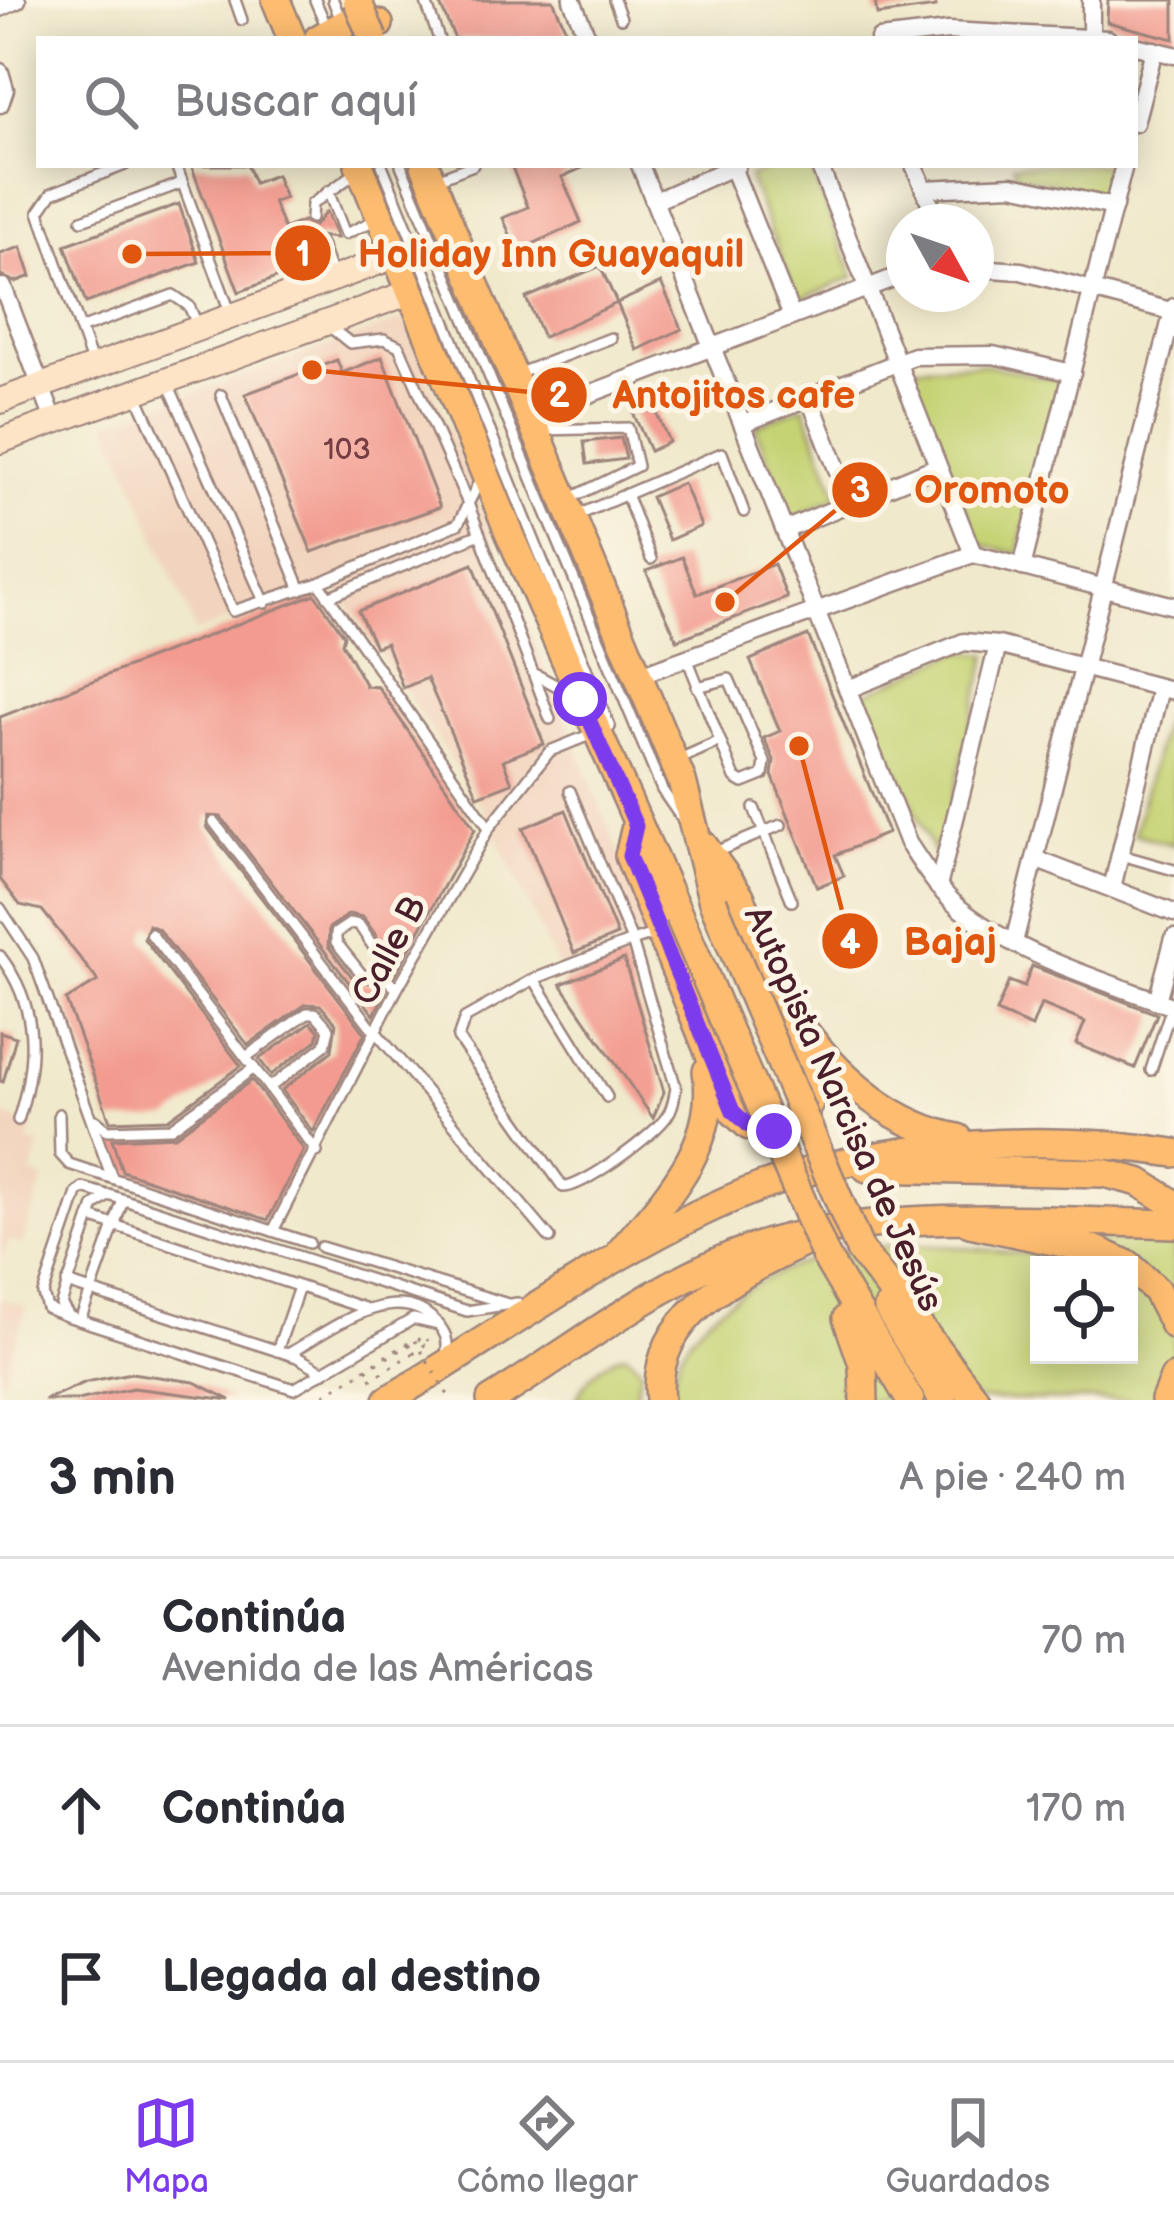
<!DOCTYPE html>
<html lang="es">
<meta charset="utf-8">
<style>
body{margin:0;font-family:"Balsamiq Sans",sans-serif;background:#f2f2f3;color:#2b2b33}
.controls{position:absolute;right:36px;bottom:36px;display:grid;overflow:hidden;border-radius:0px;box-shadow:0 6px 30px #0003}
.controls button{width:108px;height:108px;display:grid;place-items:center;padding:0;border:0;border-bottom:3px solid #e1e1e2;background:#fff;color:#2b2b33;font:60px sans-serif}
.compass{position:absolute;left:886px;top:204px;width:108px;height:108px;border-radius:50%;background:#fff;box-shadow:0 6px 30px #0003;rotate:130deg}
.stop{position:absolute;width:36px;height:36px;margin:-27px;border:9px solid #7c3aed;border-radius:50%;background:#fff}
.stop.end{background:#7c3aed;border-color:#fff;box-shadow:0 3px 12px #0008}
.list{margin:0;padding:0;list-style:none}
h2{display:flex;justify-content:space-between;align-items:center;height:156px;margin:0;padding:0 48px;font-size:51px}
h2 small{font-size:39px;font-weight:400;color:#7c7c81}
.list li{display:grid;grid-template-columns:78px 1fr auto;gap:36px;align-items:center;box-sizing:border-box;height:168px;padding:0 48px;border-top:3px solid #e1e1e2}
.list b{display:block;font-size:45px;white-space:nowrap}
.list p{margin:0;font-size:39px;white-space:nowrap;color:#7c7c81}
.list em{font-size:39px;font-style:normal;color:#7c7c81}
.icon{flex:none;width:66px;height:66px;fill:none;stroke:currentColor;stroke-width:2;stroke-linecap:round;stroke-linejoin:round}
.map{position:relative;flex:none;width:1174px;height:1400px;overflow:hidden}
.search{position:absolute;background:#fff;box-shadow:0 6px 30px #0003;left:36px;right:36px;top:36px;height:132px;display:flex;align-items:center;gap:30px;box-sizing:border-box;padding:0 42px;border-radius:0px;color:#7c7c81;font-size:45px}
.sheet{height:660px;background:#fff}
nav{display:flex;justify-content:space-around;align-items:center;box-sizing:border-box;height:168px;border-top:3px solid #e1e1e2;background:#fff;font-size:33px;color:#7c7c81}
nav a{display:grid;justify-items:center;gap:6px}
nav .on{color:#7c3aed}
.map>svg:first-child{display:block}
.built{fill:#f2d4be}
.green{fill:#c6d374;stroke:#887950;stroke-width:3;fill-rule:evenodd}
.building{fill:#f39b90}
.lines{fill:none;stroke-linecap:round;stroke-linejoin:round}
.service-casing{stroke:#9d847c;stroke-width:14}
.minor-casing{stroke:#9d847c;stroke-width:21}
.secondary-casing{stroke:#9d847c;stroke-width:28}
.primary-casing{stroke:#9d847c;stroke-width:32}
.trunk-casing{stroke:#9d847c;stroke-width:32}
.path{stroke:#9d847c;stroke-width:3;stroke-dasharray:3 9;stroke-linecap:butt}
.service{stroke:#fff;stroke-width:9}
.minor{stroke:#fff;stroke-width:16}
.secondary{stroke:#fee4c6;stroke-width:24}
.primary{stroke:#fdbc70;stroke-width:27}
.trunk{stroke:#fdbc70;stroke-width:27}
.primary-bridge-casing{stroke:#9d847c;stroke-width:32;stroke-linecap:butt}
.trunk-bridge-casing{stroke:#9d847c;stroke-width:32;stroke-linecap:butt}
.path-bridge{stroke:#9d847c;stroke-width:3;stroke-dasharray:3 9;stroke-linecap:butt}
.primary-bridge{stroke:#fdbc70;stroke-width:27}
.trunk-bridge{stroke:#fdbc70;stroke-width:27}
.route{stroke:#7c3aed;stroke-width:15}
.labels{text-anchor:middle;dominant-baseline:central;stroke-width:10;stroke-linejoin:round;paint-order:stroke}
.number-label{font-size:30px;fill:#743e44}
.street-label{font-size:36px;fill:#4a1f2b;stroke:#fcf5e5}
.leader{fill:none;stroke:#e0560e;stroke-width:4.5}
.callout-dot{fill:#e0560e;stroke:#fcf5e5;stroke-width:4.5}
.mark-label{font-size:36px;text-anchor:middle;font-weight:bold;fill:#fff}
.callout-label{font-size:39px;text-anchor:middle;font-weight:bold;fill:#e0560e;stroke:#fcf5e5;stroke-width:10;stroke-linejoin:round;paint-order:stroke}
</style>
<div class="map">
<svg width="1174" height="1400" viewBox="0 0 1174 1400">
<rect width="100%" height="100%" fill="#fcf5e5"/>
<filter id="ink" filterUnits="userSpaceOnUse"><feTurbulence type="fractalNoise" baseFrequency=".00833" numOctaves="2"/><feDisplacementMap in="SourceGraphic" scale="24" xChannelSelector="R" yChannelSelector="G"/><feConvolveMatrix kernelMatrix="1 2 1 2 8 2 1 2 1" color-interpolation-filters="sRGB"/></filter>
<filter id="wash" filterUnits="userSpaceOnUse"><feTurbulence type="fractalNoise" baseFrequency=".004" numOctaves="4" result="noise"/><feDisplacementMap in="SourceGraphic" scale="48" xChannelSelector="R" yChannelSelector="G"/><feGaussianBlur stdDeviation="2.7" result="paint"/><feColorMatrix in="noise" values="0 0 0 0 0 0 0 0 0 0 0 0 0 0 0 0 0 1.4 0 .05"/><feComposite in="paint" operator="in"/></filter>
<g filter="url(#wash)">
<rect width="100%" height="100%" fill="#f0e9cc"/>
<g class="built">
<polygon points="405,319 651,933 558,968 484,810 334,584 196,632 108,423"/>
<polygon points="0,1115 33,1125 28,1142 40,1146 31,1174 44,1179 22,1245 8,1240 0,1264"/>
<polygon points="0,1298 27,1307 0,1388"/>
</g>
<g class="green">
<polygon points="779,165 809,165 854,277 798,300 749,177"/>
<polygon points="1013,165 1117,165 1109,195 1017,175"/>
<polygon points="983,364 1061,381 1018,554 980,544 907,367"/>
<polygon points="804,406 838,496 791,519 755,426"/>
<polygon points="960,651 988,654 940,850 934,853 863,695"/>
<polygon points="1169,701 1174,702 1174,845 1134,834"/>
<path d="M1100,1240L1174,1241V1400H957L940,1376L900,1400H673C669,1355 694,1326 729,1301C843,1220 947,1248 1078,1259ZM1039,1265H1129V1355H1039Z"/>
<path d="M626,1354L641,1368L635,1400H576C584,1380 605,1358 626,1354Z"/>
</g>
<g id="blocks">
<g class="building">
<polygon points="438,0 553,0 570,39 455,39"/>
<polygon points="875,0 935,0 936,7 877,15"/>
<polygon points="1108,0 1174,0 1174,39 1107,22"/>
<polygon points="191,165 247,165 254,183 276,175 285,198 273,202 284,229 303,221 314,226 326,212 337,238 317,236 313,247 284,259 289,273 239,292"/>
<polygon points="511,165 589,165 562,177 581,222 517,251 503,218 528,207"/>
<polygon points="179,204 199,262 86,303 65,245"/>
<polygon points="21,247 31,276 15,282 0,275 0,254"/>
<polygon points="600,266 617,303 543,337 526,298"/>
<polygon points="661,283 682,329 637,350 617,303"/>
<polygon points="382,357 440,507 312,552 245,394 337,360 342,373"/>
<polygon points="647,390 669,442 650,451 627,399"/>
<polygon points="621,438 626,459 587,464 584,442"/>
<polygon points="683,483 701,526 669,540 651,497"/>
<polygon points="682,557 697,594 774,564 787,598 677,640 646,571"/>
<polygon points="473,564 544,744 503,760 512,783 478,796 427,678 403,688 386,643 375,647 358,611"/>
<polygon points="315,594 344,635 342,643 366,686 378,687 475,829 395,975 392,958 363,917 349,914 329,928 328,946 356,982 377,983 386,991 374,1015 221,817 208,816 207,827 365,1033 313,1132 282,1090 332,1051 336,1023 320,1005 306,1004 248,1045 158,929 149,925 144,939 241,1066 168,1119 110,1121 66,1000 98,981 42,910 20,905 0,879 0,717"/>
<polygon points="808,635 888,833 835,855 844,876 817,887 772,775 774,760 764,738 780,731 750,660"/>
<polygon points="566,810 617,935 574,953 523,828"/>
<polygon points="624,959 664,1092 653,1118 561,984"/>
<polygon points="1032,966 1157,1014 1135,1068 1076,1044 1085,1022 1041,1004 1032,1027 996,1012 1009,981 1024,987"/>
<polygon points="311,1022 319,1031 317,1040 271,1075 259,1059"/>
<polygon points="0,1032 16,1037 3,1082 0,1081"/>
<polygon points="252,1080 304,1150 268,1220 122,1171 112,1139 175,1136"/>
<polygon points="131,1373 194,1382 231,1400 133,1388 78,1400 44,1400 86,1382"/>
</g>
</g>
</g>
<g filter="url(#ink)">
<use href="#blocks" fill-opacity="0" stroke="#9d847c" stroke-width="3"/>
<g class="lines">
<g class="service-casing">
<g id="service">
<polyline points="235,0 242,20"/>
<polyline points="315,0 327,28"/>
<polyline points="333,0 348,39"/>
<polyline points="425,0 439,39"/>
<polyline points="614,0 621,18"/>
<polyline points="176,165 230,312"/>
<polyline points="382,165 610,727"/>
<polyline points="401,165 662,790 682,819"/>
<polyline points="442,177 473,165"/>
<polyline points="328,191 345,234 369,223"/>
<polyline points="311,218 312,204 350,177"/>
<polyline points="82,220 182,183"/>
<polyline points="321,244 333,278"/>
<polyline points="330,327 350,343 384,339 399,346 469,506 533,673 572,694"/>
<polyline points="80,329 173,295 189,306 197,324"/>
<polyline points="93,365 39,212 52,193 125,165"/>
<polyline points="517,374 611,338"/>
<polyline points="167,381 265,603"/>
<polyline points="136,393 233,611 319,583 458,524 479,482"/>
<polyline points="221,395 301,590"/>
<polyline points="540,430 628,428 637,466 569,499"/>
<polyline points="626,494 651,559"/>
<polyline points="576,516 722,453 744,512"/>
<polyline points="319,583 489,828"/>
<polyline points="328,597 480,534"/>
<polyline points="687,658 735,778 743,783 763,775 765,762 729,679 697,687"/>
<polyline points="533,673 550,719"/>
<polyline points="675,761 720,741"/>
<polyline points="570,791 632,941 656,933"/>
<polyline points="754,808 792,901"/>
<polyline points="214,822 369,1024 550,1238"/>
<polyline points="713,853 781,825"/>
<polyline points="1121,855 1174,870"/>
<polyline points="0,908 33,958 112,1178"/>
<polyline points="151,934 254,1068"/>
<path d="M632,941L676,1088C674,1098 673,1108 667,1116C657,1133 581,1189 563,1187L458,1038L465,1018L534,979Z"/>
<path d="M0,956C39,1007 37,1061 18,1120"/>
<polyline points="380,973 363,976 336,942 336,933 351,923 359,925 384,963 380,973 397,989"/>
<polyline points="534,979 607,1097"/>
<polyline points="246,1057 307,1013 315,1013 329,1029 325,1045 269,1088"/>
<polyline points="1151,1070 1172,1006"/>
<polyline points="59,1114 60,1154 69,1164 309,1243"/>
<polyline points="95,1120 107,1130 171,1128 254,1068 317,1152"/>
<polyline points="123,1200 91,1291 297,1357 324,1372"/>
<polyline points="90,1217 367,1309"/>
<polyline points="273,1231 397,989 489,828 550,751 592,734"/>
<polyline points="321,1247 508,1304"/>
<polyline points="67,1283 91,1291 80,1320"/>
<polyline points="69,1317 47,1308 43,1294 77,1193 83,1188 104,1194"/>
<polyline points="439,1325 413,1319 294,1389 70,1317 61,1304 94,1206 109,1195 467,1311 517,1303"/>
<polyline points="277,1351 299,1287"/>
<path d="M288,1354C326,1333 394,1278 435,1321C446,1332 449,1341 446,1355"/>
</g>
</g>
<g class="minor-casing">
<g id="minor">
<polyline points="572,0 588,39"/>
<polyline points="0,8 17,0"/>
<polyline points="1091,35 1091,0"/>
<polyline points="879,39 948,31 1108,39"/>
<polyline points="1135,46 1174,55"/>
<polyline points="0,72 5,89 0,104"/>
<polyline points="1135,123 1154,50"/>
<path d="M640,165L908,843C925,869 942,896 968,915C1026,958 1107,982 1174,1007"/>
<polyline points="819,165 973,554"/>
<polyline points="914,165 938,222"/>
<polyline points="732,167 791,314"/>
<polyline points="924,189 1012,185 1114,207"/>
<polyline points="655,201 737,165"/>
<polyline points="976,268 1021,271 1174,312"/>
<polyline points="3,287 55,423"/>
<polyline points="808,394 849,500"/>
<polyline points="529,417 904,274"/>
<polyline points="744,423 914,356 993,355 1072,373"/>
<polyline points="787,529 936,467"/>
<polyline points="1022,567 1124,165"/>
<polyline points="637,676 973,554 1174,606"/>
<polyline points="851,688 964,642 998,645 1174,691"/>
<polyline points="1035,859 1174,913"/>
<polyline points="938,887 998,645"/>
<polyline points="1112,888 1160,688"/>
<polyline points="1014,942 1174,307"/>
<polyline points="1157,1001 1174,938"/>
</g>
</g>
<g class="secondary-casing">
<g id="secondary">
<polyline points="0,401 382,261"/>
<polyline points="0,441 397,297"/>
</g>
</g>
<g class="primary-casing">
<g id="primary">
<polyline points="276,0 292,39"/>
<polyline points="318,39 355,18 379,24"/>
<polyline points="359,165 509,532 679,916"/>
<polyline points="425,165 682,781 713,902"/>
<path d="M636,826L629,856L733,1111L749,1126L774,1131C806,1122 817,1099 811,1067L740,896L703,845"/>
<path d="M806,1033C843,1082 895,1126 958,1138"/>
<polyline points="867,1168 1104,1173 1139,1182 1174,1204"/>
<path d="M621,1251C665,1199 719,1145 707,1071"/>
<path d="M388,1400C505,1331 633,1235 760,1187C880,1142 1047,1133 1174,1153"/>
<path d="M491,1400C566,1354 638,1297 719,1261C850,1203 1032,1221 1174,1224"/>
</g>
</g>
<g class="trunk-casing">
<g id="trunk">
<polyline points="970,1223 1096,1250 1128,1265"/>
<polyline points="860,1250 976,1400"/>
<polyline points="826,1257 910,1400"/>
<polyline points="1129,1265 1156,1290 1174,1325"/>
<polyline points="888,1308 943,1400"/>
<polyline points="847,1318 863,1364 864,1400"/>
<path d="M660,1400C648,1304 765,1264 833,1228"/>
<polyline points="1165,1400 1174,1378"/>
</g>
</g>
<g class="path">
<polyline points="413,1353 429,1342"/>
<polyline points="314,1400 425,1336 428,1341"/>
</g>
<use href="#service" class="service"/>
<use href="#minor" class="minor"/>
<use href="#secondary" class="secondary"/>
<use href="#primary" class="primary"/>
<use href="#trunk" class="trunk"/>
<g class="primary-bridge-casing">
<polyline id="primary-bridge" points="357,0 373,39"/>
</g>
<g class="trunk-bridge-casing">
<g id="trunk-bridge">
<polyline points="713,902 860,1250"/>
<polyline points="679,916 826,1257"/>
</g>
</g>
<polyline class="path-bridge" points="413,1353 372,1379 365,1369 414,1339 451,1400"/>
<use href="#primary-bridge" class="primary-bridge"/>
<use href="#trunk-bridge" class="trunk-bridge"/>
</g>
</g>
<g class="lines" filter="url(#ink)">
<polyline class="route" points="580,699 636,826 629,856 733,1111 749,1126 774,1131"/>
</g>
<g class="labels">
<g class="number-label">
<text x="347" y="450">103</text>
</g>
<g class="street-label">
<text transform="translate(390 951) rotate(-62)">Calle B</text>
<text transform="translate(843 1109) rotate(66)">Autopista Narcisa de Jesús</text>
</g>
</g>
<path class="leader" d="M132 254L303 253M312 370L559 395M725 602L860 490M799 746L850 941"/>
<g class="callout-dot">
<circle cx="132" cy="254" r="12"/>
<circle cx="312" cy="370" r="12"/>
<circle cx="725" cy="602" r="12"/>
<circle cx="799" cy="746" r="12"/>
<circle cx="303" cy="253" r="30"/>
<circle cx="559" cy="395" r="30"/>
<circle cx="860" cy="490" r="30"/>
<circle cx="850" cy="941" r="30"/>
</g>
<g class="mark-label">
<text x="303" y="266">1</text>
<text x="559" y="407">2</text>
<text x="860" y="502">3</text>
<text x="850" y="954">4</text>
</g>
<g class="callout-label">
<text x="551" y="267">Holiday Inn Guayaquil</text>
<text x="734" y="408">Antojitos cafe</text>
<text x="992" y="503">Oromoto</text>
<text x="950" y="955">Bajaj</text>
</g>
</svg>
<div class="controls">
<button><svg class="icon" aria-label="locate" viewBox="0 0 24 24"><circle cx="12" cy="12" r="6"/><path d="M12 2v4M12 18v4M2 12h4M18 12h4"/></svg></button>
</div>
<svg class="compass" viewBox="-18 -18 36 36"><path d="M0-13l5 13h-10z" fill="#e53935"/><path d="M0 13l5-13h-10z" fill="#7c7c81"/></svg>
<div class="stop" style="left:580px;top:699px"></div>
<div class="stop end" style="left:774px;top:1131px"></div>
<div class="search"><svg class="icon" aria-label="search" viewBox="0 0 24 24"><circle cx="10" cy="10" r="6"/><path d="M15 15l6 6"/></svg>Buscar aquí</div>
</div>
<section class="sheet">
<h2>3 min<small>A pie · 240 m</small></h2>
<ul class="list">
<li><svg class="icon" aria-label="ahead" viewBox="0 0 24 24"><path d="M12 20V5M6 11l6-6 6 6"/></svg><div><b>Continúa</b><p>Avenida de las Américas</p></div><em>70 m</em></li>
<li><svg class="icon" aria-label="ahead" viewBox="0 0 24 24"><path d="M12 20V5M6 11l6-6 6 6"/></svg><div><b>Continúa</b></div><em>170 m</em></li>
<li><svg class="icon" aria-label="arrive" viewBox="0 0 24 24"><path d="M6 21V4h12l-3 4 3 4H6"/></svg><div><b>Llegada al destino</b></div></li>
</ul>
</section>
<nav>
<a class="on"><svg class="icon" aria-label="map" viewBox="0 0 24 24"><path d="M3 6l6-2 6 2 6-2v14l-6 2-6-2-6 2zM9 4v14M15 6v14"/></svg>Mapa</a>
<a><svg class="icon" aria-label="directions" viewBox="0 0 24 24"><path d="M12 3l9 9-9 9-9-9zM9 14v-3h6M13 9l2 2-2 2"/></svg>Cómo llegar</a>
<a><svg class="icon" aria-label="saved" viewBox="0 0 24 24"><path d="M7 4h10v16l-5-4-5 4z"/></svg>Guardados</a>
</nav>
